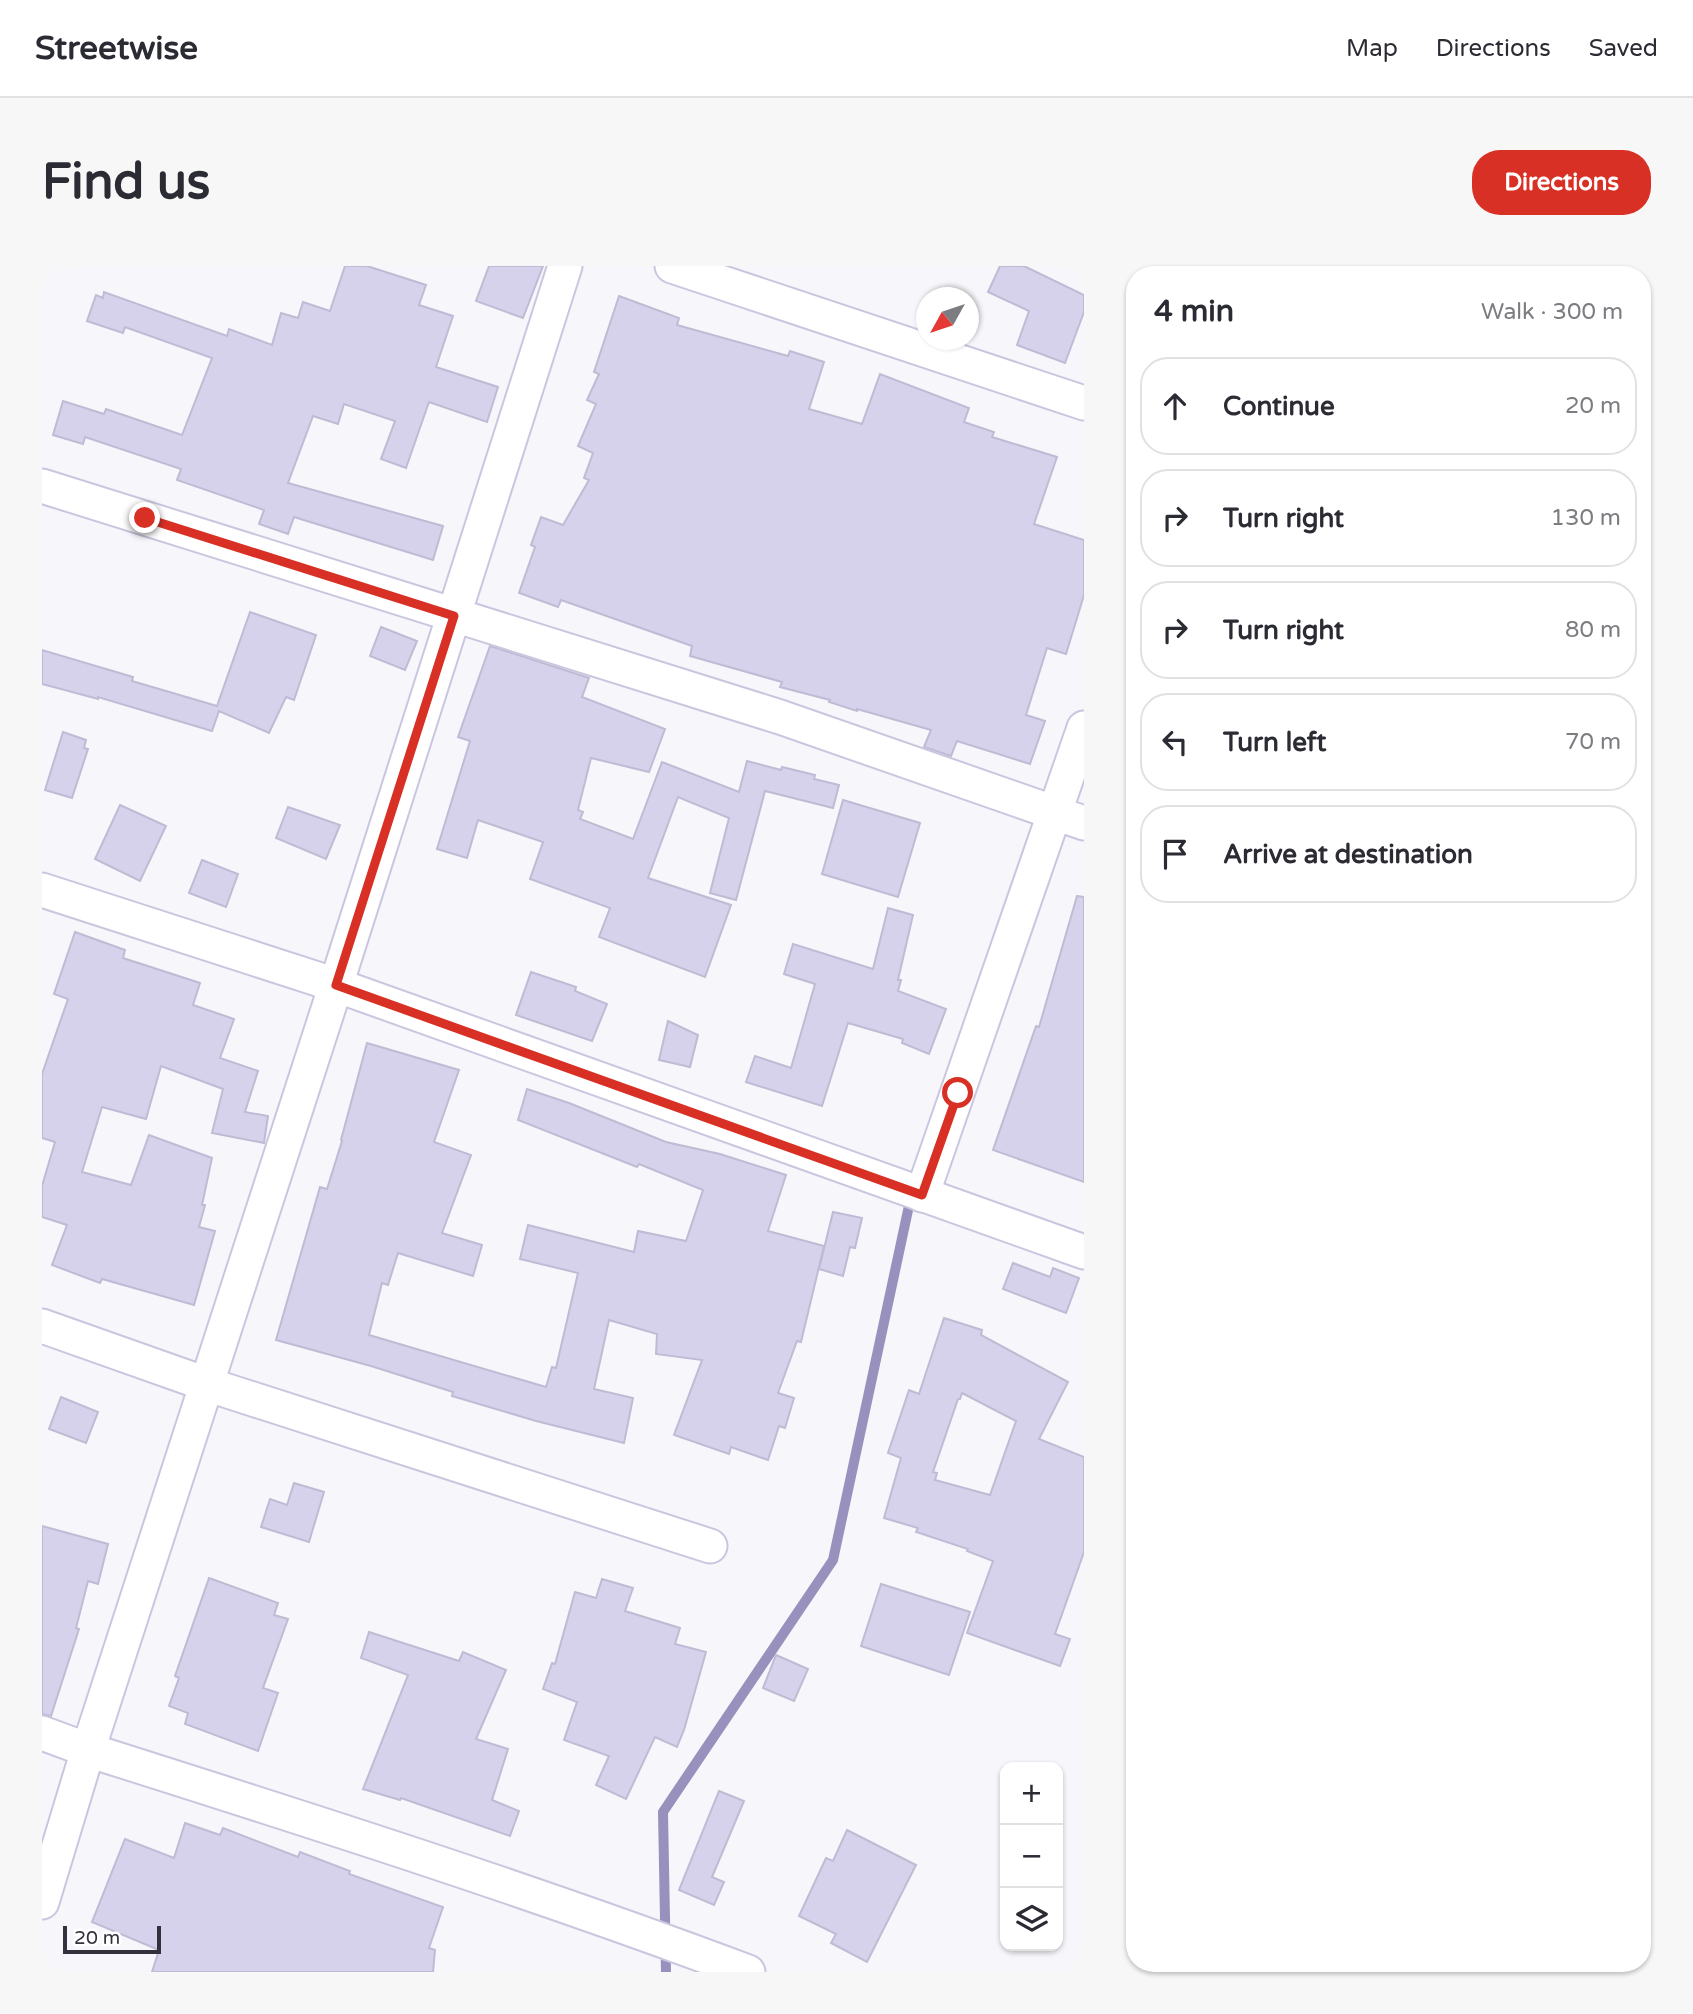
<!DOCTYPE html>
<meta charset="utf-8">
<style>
body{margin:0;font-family:"Varela Round",sans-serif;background:#f7f7f7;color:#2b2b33}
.controls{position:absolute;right:21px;bottom:21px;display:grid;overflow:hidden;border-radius:14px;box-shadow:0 2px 5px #0004}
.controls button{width:63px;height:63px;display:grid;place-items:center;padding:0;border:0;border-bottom:2px solid #e1e1e2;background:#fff;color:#2b2b33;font:35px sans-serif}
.compass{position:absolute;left:874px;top:21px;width:63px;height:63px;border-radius:50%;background:#fff;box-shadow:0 2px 5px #0004;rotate:230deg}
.scale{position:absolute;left:21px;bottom:18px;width:98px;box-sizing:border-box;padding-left:7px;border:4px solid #33313b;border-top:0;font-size:19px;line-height:24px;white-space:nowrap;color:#33313b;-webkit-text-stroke:5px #fff;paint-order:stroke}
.stop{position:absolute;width:21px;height:21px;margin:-16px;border:5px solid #d93025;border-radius:50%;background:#fff}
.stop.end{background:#d93025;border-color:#fff;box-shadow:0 2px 7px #0008}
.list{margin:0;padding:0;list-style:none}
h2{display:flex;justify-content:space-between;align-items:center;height:91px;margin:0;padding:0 28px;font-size:30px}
h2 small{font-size:23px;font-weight:400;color:#7c7c81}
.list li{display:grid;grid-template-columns:46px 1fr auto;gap:21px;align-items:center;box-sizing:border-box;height:98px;margin:0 14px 14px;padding:0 14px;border:2px solid #e1e1e2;border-radius:28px}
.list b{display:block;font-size:26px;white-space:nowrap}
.list em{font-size:23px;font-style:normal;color:#7c7c81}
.icon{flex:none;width:38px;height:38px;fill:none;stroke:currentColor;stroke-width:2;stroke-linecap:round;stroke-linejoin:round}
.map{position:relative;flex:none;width:1042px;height:1706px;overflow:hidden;border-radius:28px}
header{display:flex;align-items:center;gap:42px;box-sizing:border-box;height:98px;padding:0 35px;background:#fff;border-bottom:2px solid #e1e1e2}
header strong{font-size:33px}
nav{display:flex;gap:38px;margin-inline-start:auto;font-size:24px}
.intro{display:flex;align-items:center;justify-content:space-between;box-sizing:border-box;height:168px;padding:0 42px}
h1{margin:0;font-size:49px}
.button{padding:18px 32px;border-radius:28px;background:#d93025;color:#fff;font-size:24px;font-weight:700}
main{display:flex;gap:42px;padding:0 42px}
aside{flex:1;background:#fff;border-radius:28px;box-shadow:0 2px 5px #0004}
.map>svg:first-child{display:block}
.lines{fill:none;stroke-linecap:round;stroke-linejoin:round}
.stream{stroke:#9890bd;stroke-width:10}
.building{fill:#d6d2ec;stroke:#bfbbd4;stroke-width:2;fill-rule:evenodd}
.minor-casing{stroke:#cac6df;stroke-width:37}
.minor{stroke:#fff;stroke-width:33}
.route{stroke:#d93025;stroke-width:9}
</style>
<header>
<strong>Streetwise</strong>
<nav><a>Map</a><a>Directions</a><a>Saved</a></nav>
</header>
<div class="intro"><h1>Find us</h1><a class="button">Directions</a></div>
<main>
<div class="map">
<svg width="1042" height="1706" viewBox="0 0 1042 1706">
<rect width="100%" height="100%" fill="#f7f6fb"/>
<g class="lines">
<polyline class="stream" points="624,1706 621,1546 791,1294 868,935"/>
</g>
<g class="building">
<polygon points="303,0 325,0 384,19 377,39 411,50 394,101 456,121 445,156 387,136 364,202 339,193 353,155 302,138 296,158 271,150 246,217 401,260 391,294 252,251 246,268 217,258 222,244 135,214 139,203 43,171 41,178 11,169 21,135 62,148 64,143 140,169 170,92 83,61 81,67 45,55 54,29 61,32 62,26 185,70 187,63 230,79 239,47 256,52 261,36 288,45"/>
<polygon points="447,0 501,0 481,52 434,35"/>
<polygon points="958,0 982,0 1042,29 1042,46 1023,97 975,79 987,45 946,26"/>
<polygon points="577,30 637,52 635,59 746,90 748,85 782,96 767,143 820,158 838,108 927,142 922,156 952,166 950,171 1015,191 992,258 1042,274 1042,329 1024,388 1005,382 984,449 1003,455 988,498 915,475 909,490 882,481 889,464 815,443 815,445 787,436 788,434 738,421 740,416 648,390 650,380 519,334 516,341 477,327 493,281 489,279 499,251 521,259 547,214 542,212 551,187 536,180 554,138 545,134 557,108 552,106"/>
<polygon points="208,346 274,369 252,434 244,431 227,467 177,445 170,465 56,431 56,433 0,418 0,384 91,411 90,415 175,440"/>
<polygon points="339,361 375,375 363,404 328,390"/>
<polygon points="448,380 547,412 540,431 623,463 607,506 549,492 536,544 541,546 538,553 591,573 620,496 697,526 705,495 739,504 740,501 773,509 772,513 797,519 791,542 723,525 694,634 668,627 687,552 636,531 606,612 689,639 663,711 557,671 568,642 488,613 501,576 436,554 425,592 395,583 428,475 416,471"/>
<polygon points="21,466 44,474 42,482 46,483 30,532 3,524"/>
<polygon points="801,534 878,557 856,631 780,608"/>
<polygon points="78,539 124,560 98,615 53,593"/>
<polygon points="246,541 298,559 284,593 234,572"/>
<polygon points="160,594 196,608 184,641 147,627"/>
<polygon points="1035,630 1042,631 1042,916 951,884 994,760 997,761"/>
<polygon points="846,642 871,649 856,714 859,714 856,725 904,743 887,788 860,777 861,773 806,757 780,840 704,816 713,790 749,802 773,718 742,708 751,678 831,703"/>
<polygon points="33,666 83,684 81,692 158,717 151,739 192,753 178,792 216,805 203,846 226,850 222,877 170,867 181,823 119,800 104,853 60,841 40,906 89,919 107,869 170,892 160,939 163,939 157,961 173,965 152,1039 60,1013 58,1017 10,999 25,959 0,951 0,920 13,876 0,872 0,808 26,733 12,728"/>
<polygon points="489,706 534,721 533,725 565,738 550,775 474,749"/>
<polygon points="626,755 656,769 648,801 617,794"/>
<polygon points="325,777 417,804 392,876 429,889 400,967 440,979 431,1010 356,987 346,1019 340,1017 327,1069 504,1121 510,1101 514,1102 536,1007 478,993 486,959 592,986 596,965 644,975 661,924 597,898 595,901 476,854 485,823 527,837 624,876 678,888 744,909 726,965 782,980 759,1076 755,1075 736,1127 752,1132 743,1162 737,1160 726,1194 689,1181 687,1188 632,1169 660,1094 614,1088 615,1068 567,1054 552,1123 591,1132 582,1177 494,1155 410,1130 411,1126 329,1100 234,1074 278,921 285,923 300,875 299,874"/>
<polygon points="791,946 820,952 813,982 808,981 801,1010 777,1003"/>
<polygon points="971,997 1008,1011 1011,1002 1037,1012 1024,1047 961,1023"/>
<path d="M902,1052L940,1064L939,1069L1026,1116L997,1173L1042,1191V1286L1013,1368L1028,1373L1018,1400L925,1367L951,1295L925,1285L926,1283L874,1266L876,1262L842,1252L859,1192L846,1187L867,1124L877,1128ZM920,1127L974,1155L948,1229L893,1214L895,1207L891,1206L916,1133H918Z"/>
<polygon points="19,1131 56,1146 44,1177 7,1163"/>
<polygon points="252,1217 282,1226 267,1276 219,1261 228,1233 245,1239"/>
<polygon points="0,1260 66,1278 56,1318 46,1315 34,1362 37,1363 9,1450 0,1448"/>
<polygon points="167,1312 236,1337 232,1349 246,1353 221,1422 236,1427 216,1485 143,1458 146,1447 127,1440 137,1412 133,1410"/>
<polygon points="560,1313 591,1322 583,1345 638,1362 633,1378 664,1386 642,1464 635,1481 613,1471 584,1533 554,1519 567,1490 522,1474 535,1436 501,1423 510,1397 513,1398 533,1326 554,1332"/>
<polygon points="839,1318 928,1346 907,1409 819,1380"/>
<polygon points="327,1366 417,1395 421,1386 464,1404 434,1473 466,1483 450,1534 477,1545 468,1570 359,1532 358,1534 321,1523 366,1409 319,1392"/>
<polygon points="734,1389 766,1403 752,1435 721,1422"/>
<polygon points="677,1525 702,1535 670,1611 682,1616 672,1639 637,1624"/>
<polygon points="143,1557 178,1569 181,1562 256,1591 258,1586 308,1605 307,1608 401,1641 387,1682 393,1684 391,1706 110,1706 117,1684 50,1656 83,1573 132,1592"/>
<polygon points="805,1564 874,1599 825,1696 789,1677 794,1668 757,1650 784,1592 791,1595"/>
</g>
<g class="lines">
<g class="minor-casing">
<g id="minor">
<polyline points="630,0 1042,137"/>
<polyline points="0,220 738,451 1042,557"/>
<polyline points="0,624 294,719 1042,986"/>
<polyline points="880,929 1042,462"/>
<polyline points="0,1060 164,1118 668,1280"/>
<path d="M0,1467L46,1484C267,1554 488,1624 706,1706"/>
<polyline points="0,1636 46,1484 294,719 523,0"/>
</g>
</g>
<use href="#minor" class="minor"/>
</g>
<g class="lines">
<polyline class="route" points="103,252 412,350 294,719 880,929 916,827"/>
</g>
</svg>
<div class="controls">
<button>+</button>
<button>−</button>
<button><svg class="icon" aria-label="layers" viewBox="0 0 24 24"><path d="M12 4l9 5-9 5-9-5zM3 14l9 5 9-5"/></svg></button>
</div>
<svg class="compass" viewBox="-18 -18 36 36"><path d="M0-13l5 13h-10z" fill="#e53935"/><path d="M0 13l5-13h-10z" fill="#7c7c81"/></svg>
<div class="scale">20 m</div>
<div class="stop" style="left:916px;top:827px"></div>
<div class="stop end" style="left:103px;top:252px"></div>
</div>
<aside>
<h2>4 min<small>Walk · 300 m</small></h2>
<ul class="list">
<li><svg class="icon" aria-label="ahead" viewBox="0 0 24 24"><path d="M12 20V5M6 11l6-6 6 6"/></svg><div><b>Continue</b></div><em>20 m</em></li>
<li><svg class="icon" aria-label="right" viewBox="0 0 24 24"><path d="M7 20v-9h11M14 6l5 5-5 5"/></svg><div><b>Turn right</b></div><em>130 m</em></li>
<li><svg class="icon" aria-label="right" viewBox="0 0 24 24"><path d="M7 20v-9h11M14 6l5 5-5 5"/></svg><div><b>Turn right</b></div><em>80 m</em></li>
<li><svg class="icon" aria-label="left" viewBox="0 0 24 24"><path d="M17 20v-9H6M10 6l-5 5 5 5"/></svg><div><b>Turn left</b></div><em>70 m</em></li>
<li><svg class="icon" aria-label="arrive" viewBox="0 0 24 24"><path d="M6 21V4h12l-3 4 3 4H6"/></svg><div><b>Arrive at destination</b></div></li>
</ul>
</aside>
</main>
